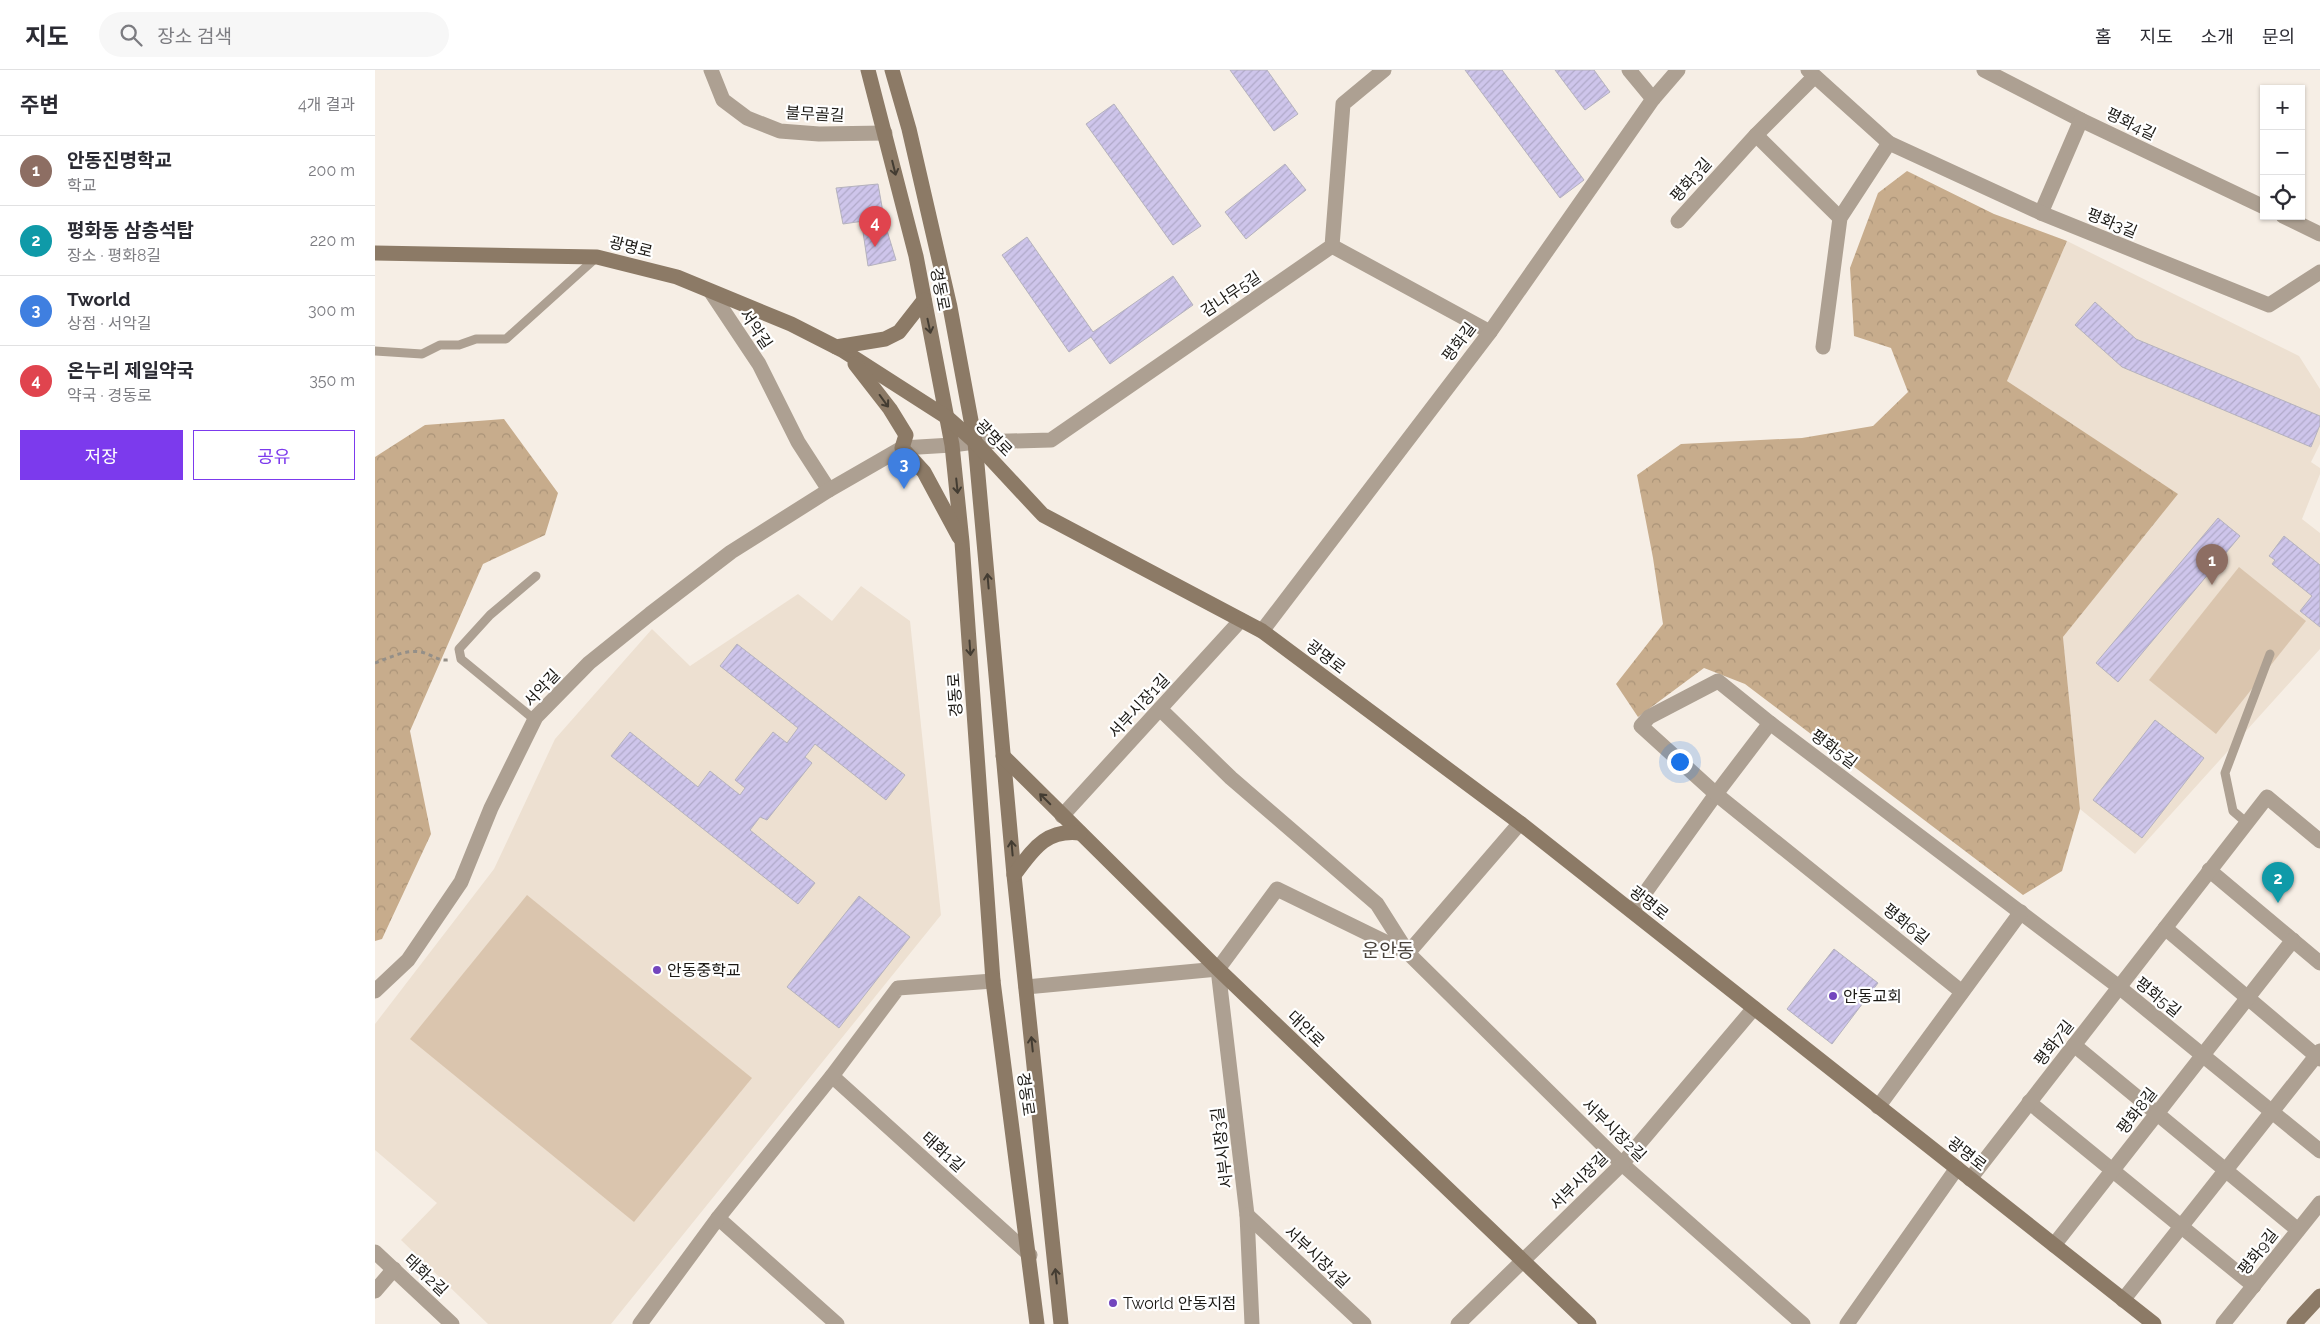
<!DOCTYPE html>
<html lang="ko">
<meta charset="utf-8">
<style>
body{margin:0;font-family:Raleway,"Noto Sans KR",sans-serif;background:#f7f7f7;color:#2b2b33}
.controls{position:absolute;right:15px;top:15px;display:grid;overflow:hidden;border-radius:0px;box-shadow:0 1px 4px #0004}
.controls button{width:45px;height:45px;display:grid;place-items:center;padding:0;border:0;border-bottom:1px solid #e1e1e2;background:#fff;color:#2b2b33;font:25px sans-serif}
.you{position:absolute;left:1304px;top:691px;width:18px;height:18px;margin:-12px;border:4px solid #fff;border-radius:50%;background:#1a73e8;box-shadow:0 0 0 8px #1a73e833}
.badge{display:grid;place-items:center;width:32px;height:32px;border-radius:50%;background:#7c3aed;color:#fff;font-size:16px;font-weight:700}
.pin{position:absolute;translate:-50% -41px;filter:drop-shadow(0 1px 2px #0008)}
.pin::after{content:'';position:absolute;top:26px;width:18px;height:15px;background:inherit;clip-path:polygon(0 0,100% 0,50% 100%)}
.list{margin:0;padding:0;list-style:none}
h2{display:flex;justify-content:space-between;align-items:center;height:65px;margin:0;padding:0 20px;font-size:21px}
h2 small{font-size:16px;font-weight:400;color:#7c7c81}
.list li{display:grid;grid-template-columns:32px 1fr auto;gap:15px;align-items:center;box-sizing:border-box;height:70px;padding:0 20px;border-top:1px solid #e1e1e2}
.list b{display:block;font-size:19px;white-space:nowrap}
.list p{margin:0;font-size:16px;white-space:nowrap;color:#7c7c81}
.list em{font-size:16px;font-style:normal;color:#7c7c81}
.actions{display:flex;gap:10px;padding:15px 20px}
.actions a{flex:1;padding:11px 0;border:1px solid #7c3aed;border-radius:0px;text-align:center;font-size:18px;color:#7c3aed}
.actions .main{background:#7c3aed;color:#fff}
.icon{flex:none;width:28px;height:28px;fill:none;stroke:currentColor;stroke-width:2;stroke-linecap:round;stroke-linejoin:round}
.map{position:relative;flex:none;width:1945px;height:1254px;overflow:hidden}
header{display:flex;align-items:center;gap:30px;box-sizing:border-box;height:70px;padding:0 25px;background:#fff;border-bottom:1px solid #e1e1e2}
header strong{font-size:24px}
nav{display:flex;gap:28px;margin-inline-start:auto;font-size:18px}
.search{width:350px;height:45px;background:#f7f7f7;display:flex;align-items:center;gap:12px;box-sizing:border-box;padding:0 18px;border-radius:28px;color:#7c7c81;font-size:19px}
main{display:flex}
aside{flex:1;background:#fff}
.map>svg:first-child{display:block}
.built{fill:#ede0d1}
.green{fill:#dac5ae}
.forest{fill:url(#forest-crowns)}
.building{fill:url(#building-hatch);stroke:#b5b2bd}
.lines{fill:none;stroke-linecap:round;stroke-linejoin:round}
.path{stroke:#948f88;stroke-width:3;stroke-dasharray:4 4;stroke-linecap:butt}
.lane{stroke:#ada092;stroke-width:9}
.street{stroke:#ada092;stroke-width:15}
.secondary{stroke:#8c7a66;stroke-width:15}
.oneway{stroke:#433c32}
.poi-dot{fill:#7346be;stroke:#fff;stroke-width:2}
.labels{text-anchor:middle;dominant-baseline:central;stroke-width:4.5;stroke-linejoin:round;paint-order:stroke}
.street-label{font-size:16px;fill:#1c1a16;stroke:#fff}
.poi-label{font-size:16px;fill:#1c1a16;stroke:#fff;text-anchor:start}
.quarter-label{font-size:19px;fill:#49423b;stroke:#fff}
</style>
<header>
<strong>지도</strong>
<div class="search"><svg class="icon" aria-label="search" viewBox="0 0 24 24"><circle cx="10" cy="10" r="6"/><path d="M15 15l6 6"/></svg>장소 검색</div>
<nav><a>홈</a><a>지도</a><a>소개</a><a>문의</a></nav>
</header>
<main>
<aside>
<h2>주변<small>4개 결과</small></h2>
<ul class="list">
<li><span class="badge" style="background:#8d6e63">1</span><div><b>안동진명학교</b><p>학교</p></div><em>200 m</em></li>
<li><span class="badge" style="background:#0f9aa8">2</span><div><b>평화동 삼층석탑</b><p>장소 · 평화8길</p></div><em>220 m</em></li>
<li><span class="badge" style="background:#3f7fe0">3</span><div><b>Tworld</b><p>상점 · 서악길</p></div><em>300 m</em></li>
<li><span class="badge" style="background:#e0444e">4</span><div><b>온누리 제일약국</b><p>약국 · 경동로</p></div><em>350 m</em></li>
</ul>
<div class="actions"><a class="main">저장</a><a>공유</a></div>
</aside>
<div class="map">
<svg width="1945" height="1254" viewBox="0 0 1945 1254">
<defs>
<pattern id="forest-crowns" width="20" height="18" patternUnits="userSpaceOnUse" patternTransform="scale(1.25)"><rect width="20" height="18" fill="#c7ac8c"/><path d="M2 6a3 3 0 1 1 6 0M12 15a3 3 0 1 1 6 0" fill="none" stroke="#aa9378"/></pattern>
<pattern id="building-hatch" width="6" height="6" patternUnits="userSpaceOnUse" patternTransform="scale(1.25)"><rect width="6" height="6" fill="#cec5eb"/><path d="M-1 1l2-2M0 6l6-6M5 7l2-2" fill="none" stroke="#b0a9c9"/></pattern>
</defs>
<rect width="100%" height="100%" fill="#f6eee5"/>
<g class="built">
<polygon points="1692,171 1924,286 1945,319 1945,374 1936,392 1945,398 1945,404 1927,449 1945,463 1945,579 1760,784 1705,739 1688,567 1802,424 1632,311"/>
<polygon points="486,516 535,551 566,845 236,1254 113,1254 26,1170 62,1133 0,1080 0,954 119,799 180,669 277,559 315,596 423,524 457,551"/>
</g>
<g class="green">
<polygon points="1864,497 1931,551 1841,664 1774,610"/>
<polygon points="152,825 377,1008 259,1152 35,969"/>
</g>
<g class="forest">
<polygon points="1532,101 1619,144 1692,171 1632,311 1803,424 1688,567 1705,739 1687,801 1648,825 1370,614 1329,598 1263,647 1241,614 1288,554 1278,488 1262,405 1306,374 1427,368 1498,356 1533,322 1516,278 1479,266 1475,198 1503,123"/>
<polygon points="129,349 183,423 170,465 108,494 35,661 56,764 7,869 0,871 0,387 50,355"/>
</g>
<g class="building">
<polygon points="855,0 892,0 923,44 899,61"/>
<polygon points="1090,0 1127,0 1209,110 1185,128"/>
<polygon points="1180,0 1219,0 1235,22 1210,40"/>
<polygon points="739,34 826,156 798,175 711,54"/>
<polygon points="910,94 931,120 871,169 850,142"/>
<polygon points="503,114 509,148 468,154 461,118"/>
<polygon points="510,154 521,190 493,196 488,162"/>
<polygon points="652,167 718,262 798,206 818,235 735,294 716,267 694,282 627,185"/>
<polygon points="1720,232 1761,269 1945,346 1945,355 1936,377 1747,297 1700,255"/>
<polygon points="1843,448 1865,466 1743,612 1721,593"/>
<polygon points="1909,466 1945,495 1945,557 1925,541 1937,526 1897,494 1900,490 1894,486"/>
<polygon points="362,574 530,705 511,730 440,674 430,687 437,693 392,750 385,747 375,760 440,813 423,834 236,686 255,662 323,717 335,701 365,725 370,718 360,710 398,662 412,673 423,658 345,596"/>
<polygon points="1780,650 1829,688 1767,768 1718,730"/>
<polygon points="484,826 535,867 464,958 412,917"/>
<polygon points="1459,879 1503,913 1457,974 1412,939"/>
</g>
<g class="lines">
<path class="path" d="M0,593C14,588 31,579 46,582C56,584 62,591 73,590"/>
<g class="lane">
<polyline points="0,281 47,284 65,275 84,275 101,269 131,269 222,187"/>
<polyline points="160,650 86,589 84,579 115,545 161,506"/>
<polyline points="1872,753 1858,741 1850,703 1895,584"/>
</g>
<g class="street">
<polyline points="336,0 348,30 372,48 405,61 444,64 510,63"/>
<polyline points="1254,0 1278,29"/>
<polyline points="1433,0 1514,73"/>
<polyline points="1609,0 1706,50 1889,137"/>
<polyline points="1381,65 1465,148"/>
<polyline points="1666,143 1706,50"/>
<polyline points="1908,146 1945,164"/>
<polyline points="1303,151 1381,65 1439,7"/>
<polyline points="957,176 1115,262"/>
<polyline points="336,222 384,294 423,372 454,420"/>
<polyline points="1448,277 1465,148 1514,73 1666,143 1894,235 1945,202"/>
<polyline points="887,561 1115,262 1278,29 1303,0"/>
<polyline points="785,639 856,708 1002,834 1033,883 1145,753"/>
<polyline points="687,746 866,550"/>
<polyline points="1834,800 1945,893"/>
<polyline points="1257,841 1341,724 1395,653"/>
<polyline points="1790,858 1945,989"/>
<polyline points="843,899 902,819 1033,883 1247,1094 1428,1254"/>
<polyline points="843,899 872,1145 877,1254"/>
<polyline points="651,917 843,899"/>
<polyline points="0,921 33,890 86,812 116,738 161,647 214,593 275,544 356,482 454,420 527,378 577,375 600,372 676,370 957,176 968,34 1009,0"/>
<polyline points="1587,922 1341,724 1266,656 1274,647 1343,611 1395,653 1744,917 1945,1081"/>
<polyline points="1699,975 1923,1160"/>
<polyline points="457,1006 655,1185"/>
<polyline points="1654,1032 1879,1216"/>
<polyline points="1503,1037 1646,842"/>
<polyline points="1595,1109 1892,727 1945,771"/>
<polyline points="872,1145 989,1254"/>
<polyline points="343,1148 462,1254"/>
<polyline points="1679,1175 1918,870"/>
<polyline points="0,1182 77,1254"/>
<polyline points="0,1221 19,1199"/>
<polyline points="1748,1230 1945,981"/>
<polyline points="265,1254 343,1148 457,1006 523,918 618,911"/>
<polyline points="1083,1254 1247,1094 1379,938"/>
<polyline points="1472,1254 1582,1098"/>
<polyline points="1848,1254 1945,1133"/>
</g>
<g class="secondary">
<polyline points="493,0 541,186 577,375 587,472 618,911 662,1254"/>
<polyline points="517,0 534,59 575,237 600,372 639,805 686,1254"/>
<polyline points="0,183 222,187 302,207 416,254 467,280 573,348 600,372 668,445 887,561 1145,753 1779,1254"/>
<polyline points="461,277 510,269 524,262 549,230"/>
<polyline points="480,294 515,339 531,365 527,378 549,402 584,467"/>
<polyline points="628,686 843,899 1214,1254"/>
<path d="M639,805C658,780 670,759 705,763"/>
<polyline points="1919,1254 1945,1226"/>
</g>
</g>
<defs><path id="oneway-shaft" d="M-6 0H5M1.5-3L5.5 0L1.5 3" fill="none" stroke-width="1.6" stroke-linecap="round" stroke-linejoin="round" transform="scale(1.25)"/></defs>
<g class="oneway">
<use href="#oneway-shaft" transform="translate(519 98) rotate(76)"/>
<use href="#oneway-shaft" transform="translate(554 256) rotate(78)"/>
<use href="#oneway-shaft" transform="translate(509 331) rotate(54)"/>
<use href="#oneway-shaft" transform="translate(582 416) rotate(84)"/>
<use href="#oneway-shaft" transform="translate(613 511) rotate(-95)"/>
<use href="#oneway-shaft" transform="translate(595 578) rotate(86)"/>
<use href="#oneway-shaft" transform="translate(670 729) rotate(-135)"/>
<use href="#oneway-shaft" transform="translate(637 778) rotate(-95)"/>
<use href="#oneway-shaft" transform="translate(657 974) rotate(-96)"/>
<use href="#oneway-shaft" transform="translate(681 1206) rotate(-96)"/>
</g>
<g class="poi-dot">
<circle cx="282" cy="900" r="5"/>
<circle cx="1458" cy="926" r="5"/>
<circle cx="738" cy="1233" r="5"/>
</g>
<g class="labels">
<g class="street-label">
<text transform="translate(440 44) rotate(3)">불무골길</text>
<text transform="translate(1756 54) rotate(26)">평화4길</text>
<text transform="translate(1316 110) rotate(-48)">평화3길</text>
<text transform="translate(1737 153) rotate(22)">평화3길</text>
<text transform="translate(256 177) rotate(14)">광명로</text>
<text transform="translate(565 219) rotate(79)">경동로</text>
<text transform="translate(856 224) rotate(-34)">감나무5길</text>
<text transform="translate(381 259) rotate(56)">서악길</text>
<text transform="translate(1084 272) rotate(-53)">평화길</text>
<text transform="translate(619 368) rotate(45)">광명로</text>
<text transform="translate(951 587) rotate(37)">광명로</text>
<text transform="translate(167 618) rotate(-47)">서악길</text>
<text transform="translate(580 625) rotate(-94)">경동로</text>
<text transform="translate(764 636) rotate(-47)">서부시장1길</text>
<text transform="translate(1459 679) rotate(37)">평화5길</text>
<text transform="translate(1274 833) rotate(38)">광명로</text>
<text transform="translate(1531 854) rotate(39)">평화6길</text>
<text transform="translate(1783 927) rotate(39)">평화5길</text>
<text transform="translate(931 959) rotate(44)">대안로</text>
<text transform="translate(1679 973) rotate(-52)">평화7길</text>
<text transform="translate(651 1024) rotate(82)">경동로</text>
<text transform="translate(1762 1041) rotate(-52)">평화8길</text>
<text transform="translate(1239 1060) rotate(44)">서부시장2길</text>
<text transform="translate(847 1078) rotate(-97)">서부시장3길</text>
<text transform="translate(568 1082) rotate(42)">태화1길</text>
<text transform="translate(1592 1084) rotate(38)">광명로</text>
<text transform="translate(1204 1111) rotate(-45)">서부시장길</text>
<text transform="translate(1883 1182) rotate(-52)">평화9길</text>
<text transform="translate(942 1187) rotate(43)">서부시장4길</text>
<text transform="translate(51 1205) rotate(43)">태화2길</text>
</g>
<g class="poi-label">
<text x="292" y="900">안동중학교</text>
<text x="1468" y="926">안동교회</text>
<text x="748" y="1233">Tworld 안동지점</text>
</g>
<g class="quarter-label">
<text x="1013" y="880">운안동</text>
</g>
</g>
</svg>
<div class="controls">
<button>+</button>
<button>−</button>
<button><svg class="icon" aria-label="locate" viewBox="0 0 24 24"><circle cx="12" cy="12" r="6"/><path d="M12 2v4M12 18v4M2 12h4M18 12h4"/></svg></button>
</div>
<div class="you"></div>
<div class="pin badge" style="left:1837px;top:515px;background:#8d6e63">1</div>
<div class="pin badge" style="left:1903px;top:833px;background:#0f9aa8">2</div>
<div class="pin badge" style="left:529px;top:419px;background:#3f7fe0">3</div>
<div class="pin badge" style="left:500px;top:177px;background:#e0444e">4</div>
</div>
</main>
